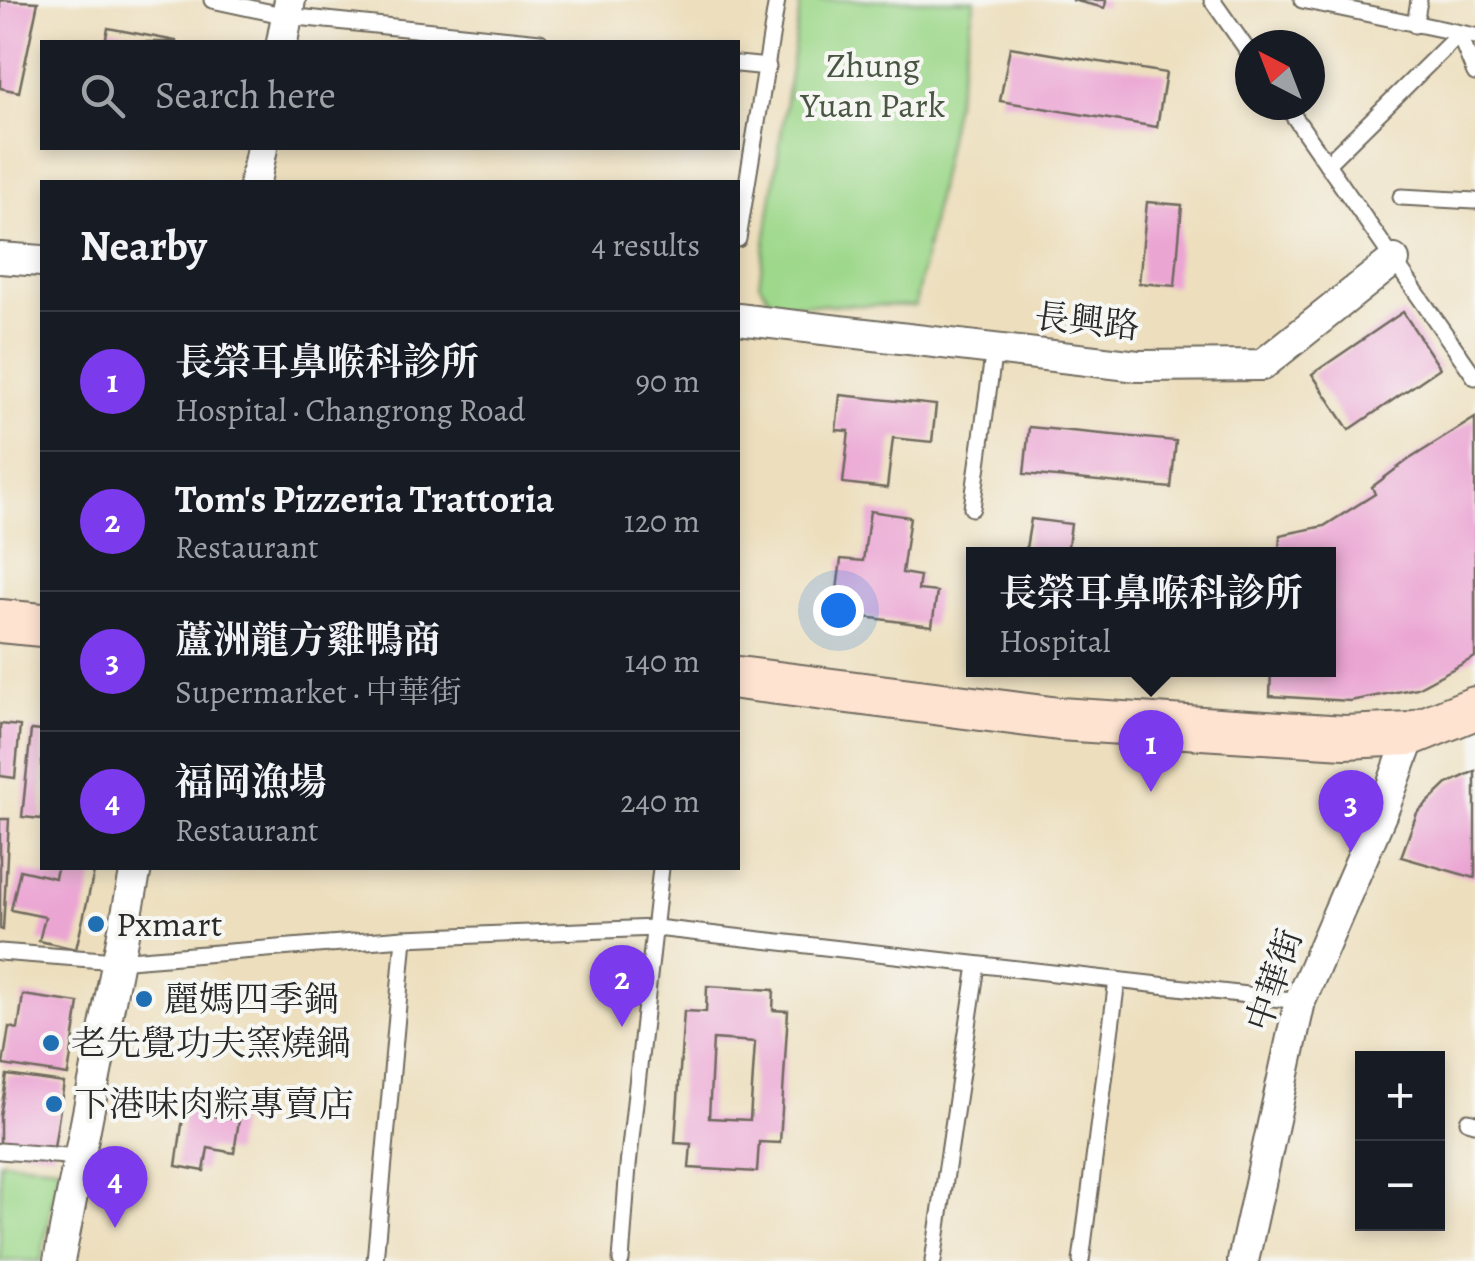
<!DOCTYPE html>
<meta charset="utf-8">
<style>
body{margin:0;font-family:Alegreya,"Noto Serif TC",serif;background:#20242c;color:#f1f3f6}
.controls{position:absolute;right:30px;bottom:30px;display:grid;overflow:hidden;border-radius:0px;box-shadow:0 5px 15px #0003}
.controls button{width:90px;height:90px;display:grid;place-items:center;padding:0;border:0;border-bottom:2px solid #363941;background:#171b24;color:#f1f3f6;font:50px sans-serif}
.compass{position:absolute;left:1235px;top:30px;width:90px;height:90px;border-radius:50%;background:#171b24;box-shadow:0 5px 15px #0003;rotate:318deg}
.you{position:absolute;left:838px;top:610px;width:35px;height:35px;margin:-25px;border:8px solid #fff;border-radius:50%;background:#1a73e8;box-shadow:0 0 0 15px #1a73e833}
.badge{display:grid;place-items:center;width:65px;height:65px;border-radius:50%;background:#7c3aed;color:#fff;font-size:32px;font-weight:700}
.pin{position:absolute;translate:-50% -82px;filter:drop-shadow(0 2px 5px #0008)}
.pin::after{content:'';position:absolute;top:52px;width:35px;height:30px;background:inherit;clip-path:polygon(0 0,100% 0,50% 100%)}
.popup{position:absolute;left:966px;top:547px;width:370px;height:130px;box-sizing:border-box;display:grid;place-content:center;border-radius:0px;background:#171b24;filter:drop-shadow(0 2px 8px #0005);font-size:32px;white-space:nowrap;color:#9ea1a6}
.popup b{font-size:38px;color:#f1f3f6}
.popup::after{content:'';position:absolute;left:50%;top:100%;margin-left:-20px;border:20px solid transparent;border-top-color:#171b24}
.list{margin:0;padding:0;list-style:none}
h2{display:flex;justify-content:space-between;align-items:center;height:130px;margin:0;padding:0 40px;font-size:42px}
h2 small{font-size:32px;font-weight:400;color:#9ea1a6}
.list li{display:grid;grid-template-columns:65px 1fr auto;gap:30px;align-items:center;box-sizing:border-box;height:140px;padding:0 40px;border-top:2px solid #363941}
.list b{display:block;font-size:38px;white-space:nowrap}
.list p{margin:0;font-size:32px;white-space:nowrap;color:#9ea1a6}
.list em{font-size:32px;font-style:normal;color:#9ea1a6}
.icon{flex:none;width:55px;height:55px;fill:none;stroke:currentColor;stroke-width:2;stroke-linecap:round;stroke-linejoin:round}
.map{position:relative;flex:none;width:1475px;height:1261px;overflow:hidden}
.search{position:absolute;background:#171b24;box-shadow:0 5px 15px #0003;left:40px;top:40px;width:700px;height:110px;display:flex;align-items:center;gap:25px;box-sizing:border-box;padding:0 35px;border-radius:0px;color:#9ea1a6;font-size:38px}
.panel{position:absolute;background:#171b24;box-shadow:0 5px 15px #0003;left:40px;top:180px;width:700px;height:690px;border-radius:0px}
.map>svg:first-child{display:block}
.green{fill:#9ed88b;stroke:#64825b;stroke-width:2.5}
.building{fill:#eba5d3;fill-rule:evenodd}
.lines{fill:none;stroke-linecap:round;stroke-linejoin:round}
.lane-casing{stroke:#6f6a5e;stroke-width:19}
.street-casing{stroke:#6f6a5e;stroke-width:34}
.secondary-casing{stroke:#6f6a5e;stroke-width:46}
.lane{stroke:#fff;stroke-width:15}
.street{stroke:#fff;stroke-width:30}
.secondary{stroke:#fee3d1;stroke-width:42}
.poi-dot{fill:#1f6fb2;stroke:#f6f6f2;stroke-width:4}
.labels{text-anchor:middle;dominant-baseline:central;stroke-width:8;stroke-linejoin:round;paint-order:stroke}
.park-label{font-size:35px;fill:#485643;stroke:#f6f6f2}
.street-label{font-size:35px;fill:#2b2b2b;stroke:#f6f6f2}
.poi-label{font-size:35px;fill:#2b2b2b;stroke:#f6f6f2;text-anchor:start}
</style>
<div class="map">
<svg width="1475" height="1261" viewBox="0 0 1475 1261">
<rect width="100%" height="100%" fill="#f6f6f2"/>
<filter id="ink" filterUnits="userSpaceOnUse"><feTurbulence type="fractalNoise" baseFrequency=".01" numOctaves="2"/><feDisplacementMap in="SourceGraphic" scale="20" xChannelSelector="R" yChannelSelector="G"/><feConvolveMatrix kernelMatrix="1 2 1 2 8 2 1 2 1" color-interpolation-filters="sRGB"/></filter>
<filter id="wash" filterUnits="userSpaceOnUse"><feTurbulence type="fractalNoise" baseFrequency=".0048" numOctaves="4" result="noise"/><feDisplacementMap in="SourceGraphic" scale="40" xChannelSelector="R" yChannelSelector="G"/><feGaussianBlur stdDeviation="2.25" result="paint"/><feColorMatrix in="noise" values="0 0 0 0 0 0 0 0 0 0 0 0 0 0 0 0 0 1.4 0 .05"/><feComposite in="paint" operator="in"/></filter>
<g filter="url(#wash)">
<rect width="100%" height="100%" fill="#eddfbe"/>
<g class="green">
<polygon points="801,0 975,0 915,306 773,304 759,283"/>
<polygon points="0,1161 59,1166 41,1261 0,1261"/>
</g>
<g id="blocks">
<g class="building">
<polygon points="0,0 38,2 19,92 0,88"/>
<polygon points="1072,0 1106,0 1105,8"/>
<polygon points="108,28 176,41 176,42 105,42"/>
<polygon points="1010,47 1166,73 1157,127 1000,101"/>
<polygon points="1147,202 1182,205 1175,286 1139,283"/>
<polygon points="1403,312 1440,368 1349,430 1312,374"/>
<polygon points="840,395 936,405 932,442 893,438 887,488 843,483 849,431 836,430"/>
<polygon points="1475,418 1475,657 1417,688 1350,701 1270,696 1271,670 1328,670 1328,554 1279,554 1280,535 1324,526 1375,494 1372,487 1408,460"/>
<polygon points="1029,427 1176,441 1171,488 1024,474"/>
<polygon points="870,511 910,517 902,573 920,576 918,590 937,592 932,626 834,613 841,559 863,561"/>
<polygon points="1031,519 1071,524 1067,554 1025,554"/>
<polygon points="0,724 20,726 15,778 0,776"/>
<polygon points="31,730 42,731 42,819 22,817"/>
<polygon points="1475,771 1475,878 1401,857 1417,813 1447,784"/>
<polygon points="0,819 9,819 3,930 0,929"/>
<polygon points="57,868 95,868 76,949 39,941 45,917 11,910 20,870 55,878"/>
<path d="M707,986L774,990L773,1010L788,1011L780,1143L759,1142L757,1172L689,1168L691,1144L675,1143L684,1011L706,1012ZM713,1039L755,1042L750,1120L709,1118Z"/>
<polygon points="23,995 79,1003 68,1075 3,1065 9,1027 18,1029"/>
<polygon points="7,1075 64,1083 53,1154 0,1146 0,1116"/>
<polygon points="187,1090 217,1095 213,1116 239,1120 234,1153 208,1148 204,1171 176,1166"/>
</g>
</g>
</g>
<g filter="url(#ink)">
<use href="#blocks" fill-opacity="0" stroke="#6f6a5e" stroke-width="2.5"/>
<g class="lines">
<g class="lane-casing">
<g id="lane">
<polyline points="212,0 287,16 540,42"/>
<polyline points="1212,0 1250,54"/>
<polyline points="1302,0 1475,36"/>
<polyline points="1415,25 1419,0"/>
<polyline points="738,64 768,67"/>
<polyline points="1286,105 1475,377"/>
<polyline points="1327,164 1459,34 1475,73"/>
<polyline points="1401,197 1475,201"/>
<polyline points="738,239 777,0"/>
<polyline points="972,508 994,349"/>
<polyline points="0,952 116,961 404,938 656,928 1300,1001"/>
<polyline points="1468,1121 1475,1123"/>
<polyline points="0,1151 80,1157"/>
<polyline points="375,1261 404,938"/>
<polyline points="621,1261 628,1166 661,868"/>
<polyline points="933,1261 977,965"/>
<polyline points="1081,1261 1117,980"/>
</g>
</g>
<g class="street-casing">
<g id="street">
<polyline points="282,42 290,0"/>
<polyline points="255,182 262,148"/>
<polyline points="0,258 42,261"/>
<polyline points="738,319 1138,366 1262,365 1394,260"/>
<polyline points="59,1261 136,868"/>
<polyline points="1243,1261 1300,1001 1385,805 1411,734"/>
</g>
</g>
<g class="secondary-casing">
<g id="secondary">
<polyline points="0,621 42,625"/>
<polyline points="738,678 1059,719 1345,737 1411,734 1475,708"/>
</g>
</g>
<use href="#lane" class="lane"/>
<use href="#street" class="street"/>
<use href="#secondary" class="secondary"/>
</g>
</g>
<g class="poi-dot">
<circle cx="96" cy="924" r="10"/>
<circle cx="144" cy="999" r="10"/>
<circle cx="51" cy="1043" r="10"/>
<circle cx="54" cy="1104" r="10"/>
</g>
<g class="labels">
<g class="park-label">
<text x="873" y="65">Zhung<tspan x="873" dy="40">Yuan Park</tspan></text>
</g>
<g class="street-label">
<text transform="translate(1087 321) rotate(6)">長興路</text>
<text transform="translate(1274 980) rotate(-71)">中華街</text>
</g>
<g class="poi-label">
<text x="116" y="924">Pxmart</text>
<text x="164" y="999">麗媽四季鍋</text>
<text x="71" y="1043">老先覺功夫窯燒鍋</text>
<text x="74" y="1104">下港味肉粽專賣店</text>
</g>
</g>
</svg>
<div class="controls">
<button>+</button>
<button>−</button>
</div>
<svg class="compass" viewBox="-18 -18 36 36"><path d="M0-13l5 13h-10z" fill="#e53935"/><path d="M0 13l5-13h-10z" fill="#9ea1a6"/></svg>
<div class="you"></div>
<div class="pin badge" style="left:1151px;top:792px">1</div>
<div class="popup"><b>長榮耳鼻喉科診所</b>Hospital</div>
<div class="pin badge" style="left:622px;top:1027px">2</div>
<div class="pin badge" style="left:1351px;top:852px">3</div>
<div class="pin badge" style="left:115px;top:1228px">4</div>
<div class="search"><svg class="icon" aria-label="search" viewBox="0 0 24 24"><circle cx="10" cy="10" r="6"/><path d="M15 15l6 6"/></svg>Search here</div>
<section class="panel">
<h2>Nearby<small>4 results</small></h2>
<ul class="list">
<li><span class="badge">1</span><div><b>長榮耳鼻喉科診所</b><p>Hospital · Changrong Road</p></div><em>90 m</em></li>
<li><span class="badge">2</span><div><b>Tom's Pizzeria Trattoria</b><p>Restaurant</p></div><em>120 m</em></li>
<li><span class="badge">3</span><div><b>蘆洲龍方雞鴨商</b><p>Supermarket · 中華街</p></div><em>140 m</em></li>
<li><span class="badge">4</span><div><b>福岡漁場</b><p>Restaurant</p></div><em>240 m</em></li>
</ul>
</section>
</div>
